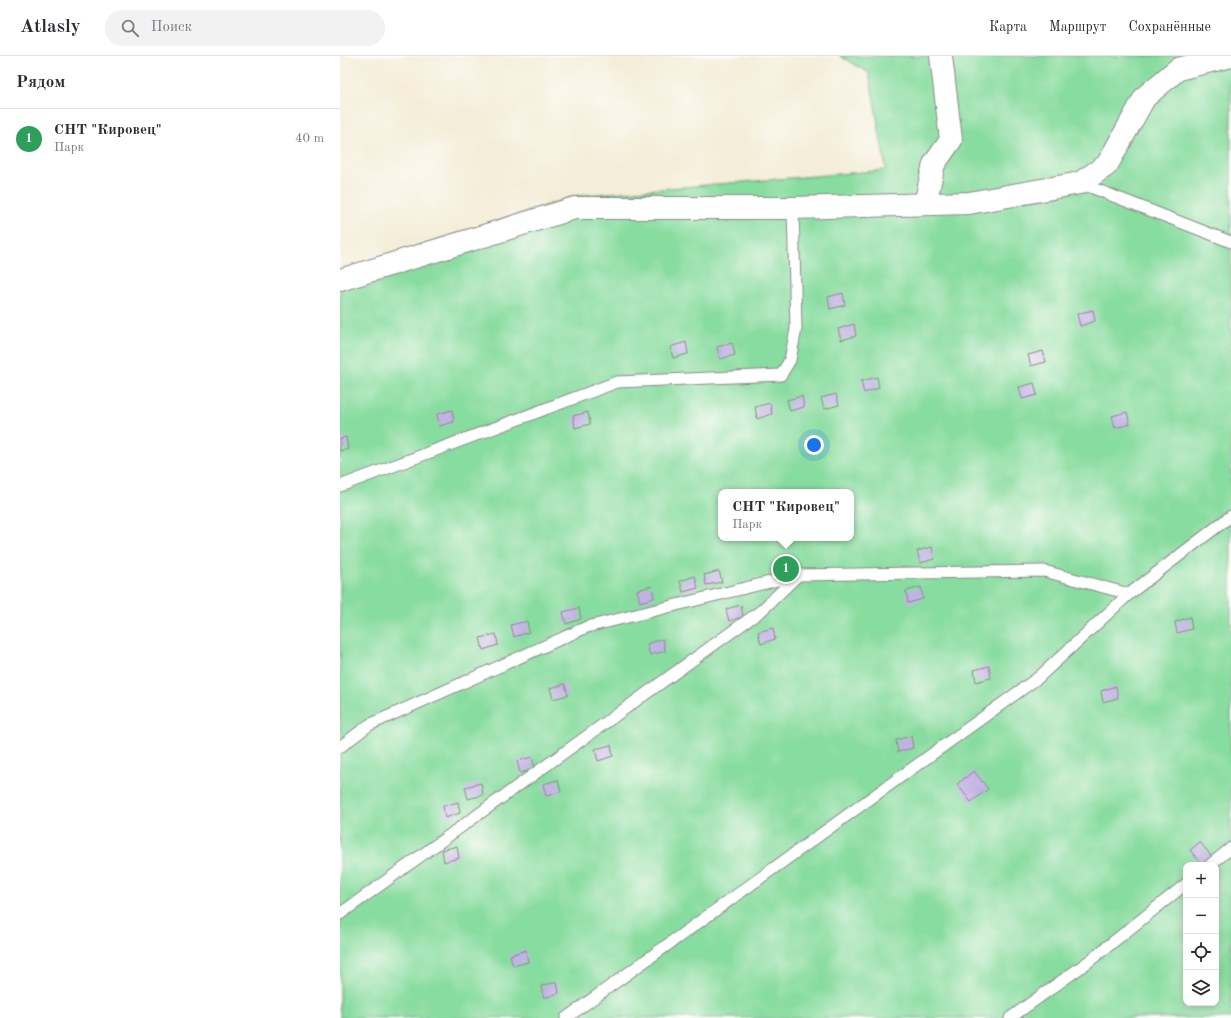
<!DOCTYPE html>
<html lang="ru">
<meta charset="utf-8">
<style>
body{margin:0;font-family:"Old Standard TT",serif;background:#f2f2f3;color:#2b2b33}
.controls{position:absolute;right:12px;bottom:12px;display:grid;overflow:hidden;border-radius:8px;box-shadow:0 2px 10px #0003}
.controls button{width:36px;height:36px;display:grid;place-items:center;padding:0;border:0;border-bottom:1px solid #e1e1e2;background:#fff;color:#2b2b33;font:20px sans-serif}
.you{position:absolute;left:474px;top:389px;width:14px;height:14px;margin:-10px;border:3px solid #fff;border-radius:50%;background:#1a73e8;box-shadow:0 0 0 6px #1a73e833}
.badge{display:grid;place-items:center;width:26px;height:26px;border-radius:50%;background:#1f6fb2;color:#fff;font-size:13px;font-weight:700}
.pin{position:absolute;translate:-50% -50%;border:2px solid #fff;box-shadow:0 1px 4px #0006}
.popup{position:absolute;left:378px;top:433px;width:136px;height:52px;box-sizing:border-box;display:grid;place-content:center;border-radius:8px;background:#fff;filter:drop-shadow(0 1px 3px #0005);font-size:13px;white-space:nowrap;color:#7c7c81}
.popup b{font-size:15px;color:#2b2b33}
.popup::after{content:'';position:absolute;left:50%;top:100%;margin-left:-8px;border:8px solid transparent;border-top-color:#fff}
.list{margin:0;padding:0;list-style:none}
h2{display:flex;justify-content:space-between;align-items:center;height:52px;margin:0;padding:0 16px;font-size:17px}
h2 small{font-size:13px;font-weight:400;color:#7c7c81}
.list li{display:grid;grid-template-columns:26px 1fr auto;gap:12px;align-items:center;box-sizing:border-box;height:60px;padding:0 16px;border-top:1px solid #e1e1e2}
.list b{display:block;font-size:15px;white-space:nowrap}
.list p{margin:0;font-size:13px;white-space:nowrap;color:#7c7c81}
.list em{font-size:13px;font-style:normal;color:#7c7c81}
.icon{flex:none;width:22px;height:22px;fill:none;stroke:currentColor;stroke-width:2;stroke-linecap:round;stroke-linejoin:round}
.map{position:relative;flex:none;width:891px;height:962px;overflow:hidden}
header{display:flex;align-items:center;gap:24px;box-sizing:border-box;height:56px;padding:0 20px;background:#fff;border-bottom:1px solid #e1e1e2}
header strong{font-size:19px}
nav{display:flex;gap:22px;margin-inline-start:auto;font-size:14px}
.search{width:280px;height:36px;background:#f2f2f3;display:flex;align-items:center;gap:10px;box-sizing:border-box;padding:0 14px;border-radius:22px;color:#7c7c81;font-size:15px}
main{display:flex}
aside{flex:1;background:#fff}
.map>svg:first-child{display:block}
.green{fill:#87dc9f;stroke:#547f6d;fill-rule:evenodd}
.building{fill:#c1b1e4}
.lines{fill:none;stroke-linecap:round;stroke-linejoin:round}
.service-casing{stroke:#8b888a;stroke-width:13}
.minor-casing{stroke:#8b888a;stroke-width:24}
.service{stroke:#fff;stroke-width:11}
.minor{stroke:#fff;stroke-width:22}
</style>
<header>
<strong>Atlasly</strong>
<div class="search"><svg class="icon" aria-label="search" viewBox="0 0 24 24"><circle cx="10" cy="10" r="6"/><path d="M15 15l6 6"/></svg>Поиск</div>
<nav><a>Карта</a><a>Маршрут</a><a>Сохранённые</a></nav>
</header>
<main>
<aside>
<h2>Рядом<small></small></h2>
<ul class="list">
<li><span class="badge" style="background:#2e9e5b">1</span><div><b>СНТ &quot;Кировец&quot;</b><p>Парк</p></div><em>40 m</em></li>
</ul>
</aside>
<div class="map">
<svg width="891" height="962" viewBox="0 0 891 962">
<rect width="100%" height="100%" fill="#fdfcf7"/>
<filter id="ink" filterUnits="userSpaceOnUse"><feTurbulence type="fractalNoise" baseFrequency=".025" numOctaves="2"/><feDisplacementMap in="SourceGraphic" scale="8" xChannelSelector="R" yChannelSelector="G"/><feConvolveMatrix kernelMatrix="1 2 1 2 8 2 1 2 1" color-interpolation-filters="sRGB"/></filter>
<filter id="wash" filterUnits="userSpaceOnUse"><feTurbulence type="fractalNoise" baseFrequency=".012" numOctaves="4" result="noise"/><feDisplacementMap in="SourceGraphic" scale="16" xChannelSelector="R" yChannelSelector="G"/><feGaussianBlur stdDeviation="0.9" result="paint"/><feColorMatrix in="noise" values="0 0 0 0 0 0 0 0 0 0 0 0 0 0 0 0 0 1.4 0 .05"/><feComposite in="paint" operator="in"/></filter>
<g filter="url(#wash)">
<rect width="100%" height="100%" fill="#f4edd8"/>
<path class="green" d="M500,0H891V962H0V217L235,140L546,114L529,17ZM381,436H511V482H381ZM846,809H876V947H846Z"/>
<g id="blocks">
<g class="building">
<polygon points="503,237 505,249 490,253 488,241"/>
<polygon points="753,254 755,265 740,270 737,258"/>
<polygon points="514,268 516,280 501,284 498,273"/>
<polygon points="346,286 348,298 333,302 330,291"/>
<polygon points="392,287 395,299 380,303 377,291"/>
<polygon points="703,295 706,306 691,310 688,299"/>
<polygon points="537,321 539,332 524,337 521,325"/>
<polygon points="694,327 697,339 682,343 679,331"/>
<polygon points="496,338 499,349 484,353 481,342"/>
<polygon points="462,340 464,351 450,355 447,344"/>
<polygon points="430,347 432,358 417,363 415,351"/>
<polygon points="112,354 114,366 99,370 97,358"/>
<polygon points="248,356 250,368 235,372 233,360"/>
<polygon points="787,356 790,368 775,372 772,360"/>
<polygon points="6,381 8,393 0,395 0,383"/>
<polygon points="592,491 594,503 580,507 577,495"/>
<polygon points="379,515 382,526 366,529 364,519"/>
<polygon points="355,520 358,532 343,536 340,525"/>
<polygon points="312,530 314,542 300,546 297,534"/>
<polygon points="581,531 583,543 568,547 566,535"/>
<polygon points="401,549 403,561 389,565 386,553"/>
<polygon points="239,552 241,563 226,568 223,556"/>
<polygon points="850,561 852,573 837,577 835,566"/>
<polygon points="187,565 189,576 174,581 171,569"/>
<polygon points="433,572 435,583 421,588 418,576"/>
<polygon points="156,578 158,589 143,594 140,582"/>
<polygon points="323,583 325,595 310,599 307,588"/>
<polygon points="649,610 651,622 636,626 634,614"/>
<polygon points="225,628 228,639 213,643 210,632"/>
<polygon points="776,630 778,642 763,646 761,635"/>
<polygon points="571,680 573,692 558,696 556,684"/>
<polygon points="271,689 273,700 258,705 255,693"/>
<polygon points="192,701 195,713 180,717 177,705"/>
<polygon points="634,715 648,733 631,746 617,728"/>
<polygon points="218,724 221,736 206,740 203,728"/>
<polygon points="141,727 143,739 128,743 125,731"/>
<polygon points="118,746 120,757 105,762 103,750"/>
<polygon points="860,786 872,801 862,809 850,794"/>
<polygon points="117,790 119,802 104,806 102,794"/>
<polygon points="186,894 188,906 173,910 170,899"/>
<polygon points="217,926 219,937 204,942 201,930"/>
</g>
</g>
</g>
<g filter="url(#ink)">
<use href="#blocks" fill-opacity="0" stroke="#8b888a" stroke-width="1"/>
<g class="lines">
<g class="service-casing">
<g id="service">
<polyline points="740,127 891,186"/>
<polyline points="0,430 277,326 441,319 450,304 456,273 453,152"/>
<polyline points="0,691 29,669 247,571 458,519 704,515 789,538"/>
<polyline points="870,809 891,792"/>
<polyline points="0,858 422,554 457,520"/>
<polyline points="226,962 699,621 789,538 891,460"/>
<polyline points="670,962 748,906 846,828"/>
</g>
</g>
<g class="minor-casing">
<g id="minor">
<polyline points="585,148 594,108 611,84 601,0"/>
<polyline points="0,224 235,152 453,152 629,147 740,127 767,109 805,41 838,13 891,0"/>
</g>
</g>
<use href="#service" class="service"/>
<use href="#minor" class="minor"/>
</g>
</g>
</svg>
<div class="controls">
<button>+</button>
<button>−</button>
<button><svg class="icon" aria-label="locate" viewBox="0 0 24 24"><circle cx="12" cy="12" r="6"/><path d="M12 2v4M12 18v4M2 12h4M18 12h4"/></svg></button>
<button><svg class="icon" aria-label="layers" viewBox="0 0 24 24"><path d="M12 4l9 5-9 5-9-5zM3 14l9 5 9-5"/></svg></button>
</div>
<div class="you"></div>
<div class="pin badge" style="left:446px;top:513px;background:#2e9e5b">1</div>
<div class="popup"><b>СНТ &quot;Кировец&quot;</b>Парк</div>
</div>
</main>
